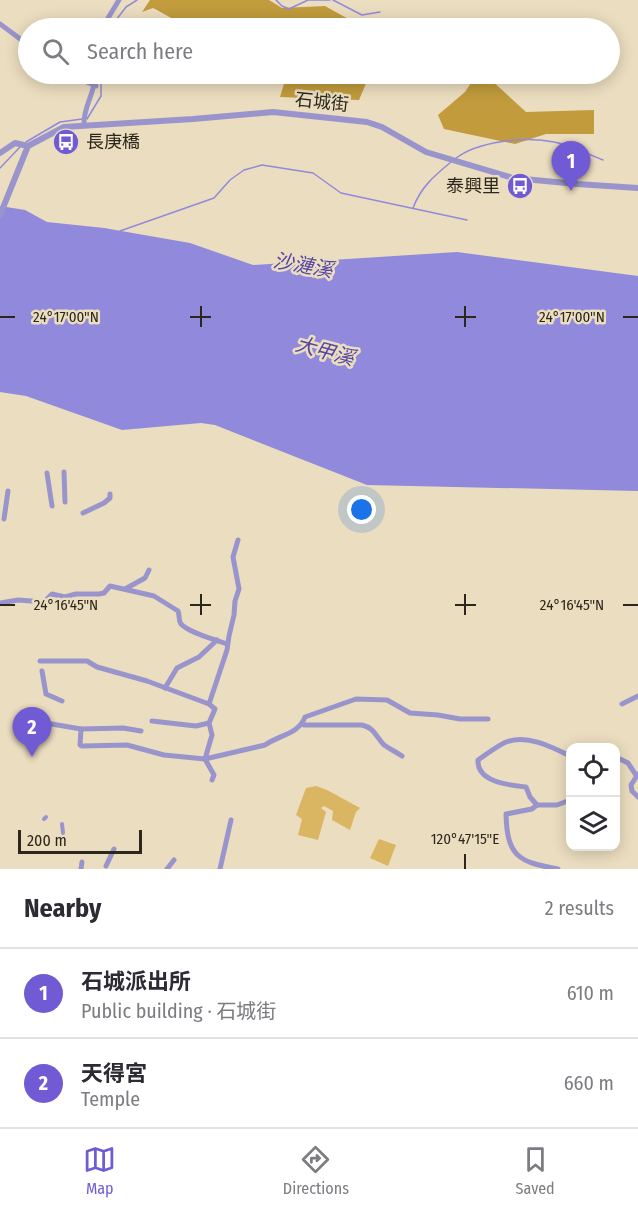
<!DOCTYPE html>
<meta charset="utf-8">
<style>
body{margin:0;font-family:"Fira Sans Condensed","Noto Sans TC",sans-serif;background:#f2f2f3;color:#2b2b33}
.controls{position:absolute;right:18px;bottom:18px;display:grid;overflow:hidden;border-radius:12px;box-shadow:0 3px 15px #0003}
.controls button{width:54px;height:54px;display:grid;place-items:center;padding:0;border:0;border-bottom:2px solid #e1e1e2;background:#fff;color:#2b2b33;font:30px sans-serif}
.scale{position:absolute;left:18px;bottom:15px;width:124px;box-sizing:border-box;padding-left:6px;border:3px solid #2c271c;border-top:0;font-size:16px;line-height:21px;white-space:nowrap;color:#2c271c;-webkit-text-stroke:4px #ebddbf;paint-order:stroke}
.you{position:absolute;left:362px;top:510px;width:21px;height:21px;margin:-15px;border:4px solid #fff;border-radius:50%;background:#1a73e8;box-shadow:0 0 0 9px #1a73e833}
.badge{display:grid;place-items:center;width:39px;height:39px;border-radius:50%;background:#705bd5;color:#fff;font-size:20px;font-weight:700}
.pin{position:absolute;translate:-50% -50px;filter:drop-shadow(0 2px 3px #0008)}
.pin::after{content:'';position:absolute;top:32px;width:21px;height:18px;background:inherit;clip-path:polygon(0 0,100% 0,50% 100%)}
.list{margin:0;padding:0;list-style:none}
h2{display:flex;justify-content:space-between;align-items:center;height:78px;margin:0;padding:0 24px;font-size:26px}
h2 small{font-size:20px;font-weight:400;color:#7c7c81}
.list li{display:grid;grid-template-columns:39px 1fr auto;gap:18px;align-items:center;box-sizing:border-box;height:90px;padding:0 24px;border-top:2px solid #e1e1e2}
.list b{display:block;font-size:22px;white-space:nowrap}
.list p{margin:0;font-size:20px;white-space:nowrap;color:#7c7c81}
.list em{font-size:20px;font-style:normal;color:#7c7c81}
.icon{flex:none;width:33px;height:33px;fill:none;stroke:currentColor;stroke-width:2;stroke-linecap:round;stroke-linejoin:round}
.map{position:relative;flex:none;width:638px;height:869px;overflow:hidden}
.search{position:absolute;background:#fff;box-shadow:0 3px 15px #0003;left:18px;right:18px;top:18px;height:66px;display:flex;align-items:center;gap:15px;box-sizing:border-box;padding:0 21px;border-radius:33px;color:#7c7c81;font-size:22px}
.sheet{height:258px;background:#fff}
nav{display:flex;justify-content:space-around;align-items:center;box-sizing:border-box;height:84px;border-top:2px solid #e1e1e2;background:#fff;font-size:16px;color:#7c7c81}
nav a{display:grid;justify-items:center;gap:3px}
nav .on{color:#705bd5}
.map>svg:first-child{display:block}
.green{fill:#dab662}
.forest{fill:#c19b3c}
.water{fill:#9189db}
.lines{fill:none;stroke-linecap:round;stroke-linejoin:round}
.stream{stroke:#9189db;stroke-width:1.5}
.pedestrian{stroke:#9995cc;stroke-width:4}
.minor{stroke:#9995cc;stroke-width:5}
.tertiary{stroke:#9995cc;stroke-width:6}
.ticks{fill:none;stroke:#2c271c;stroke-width:2}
.labels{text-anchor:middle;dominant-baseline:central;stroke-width:5;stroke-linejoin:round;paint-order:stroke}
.street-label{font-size:18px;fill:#2c271c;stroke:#ebddbf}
.poi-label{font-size:18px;fill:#2c271c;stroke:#ebddbf;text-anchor:start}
.water-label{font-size:20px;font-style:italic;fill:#5544a5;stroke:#ebddbf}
.ticks-label{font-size:15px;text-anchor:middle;fill:#2c271c;stroke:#ebddbf;stroke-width:5;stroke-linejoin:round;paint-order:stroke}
</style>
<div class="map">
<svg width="638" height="869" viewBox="0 0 638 869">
<rect width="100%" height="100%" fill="#ebddbf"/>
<g class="green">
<polygon points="316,786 327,790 360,808 356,812 350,830 332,820 333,811 324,806 321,808 326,812 318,840 298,835 302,819 296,815 306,788"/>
<polygon points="379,839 396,845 388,866 370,858"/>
</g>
<g class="forest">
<path d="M150,0H269L282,8L325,6L352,21V28H289L288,26C265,31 213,32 191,26C178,23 165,14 153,8L142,12Z"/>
<polygon points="287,74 370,74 359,100 280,97"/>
<polygon points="476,75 489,78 526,112 594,110 594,134 546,134 515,144 444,129 438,115 465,92"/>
</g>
<polygon class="water" points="0,206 25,210 47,222 104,228 190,243 253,265 457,252 638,276 638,491 367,485 215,425 201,423 122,430 26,396 0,392"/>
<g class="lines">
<g class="stream">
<polyline points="276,0 282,6 289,9 308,0 330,0"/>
<polyline points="333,0 362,15 380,12"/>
<polyline points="110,28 126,7 137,0"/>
<polyline points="87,119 101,96 101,74"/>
<polyline points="26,142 60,122 82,119"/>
<path d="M455,159C477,141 527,136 554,142C571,145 587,154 603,160"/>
<polyline points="0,168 20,147"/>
<path d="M413,208C421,187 434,176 451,162"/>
<polyline points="120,231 214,198 230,180 244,170 262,165 313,173 341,193 467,220"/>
</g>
<g class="pedestrian">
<polyline points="44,819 46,817"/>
<polyline points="62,824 63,833"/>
</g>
<g class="minor">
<polyline points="0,24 23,41 28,51"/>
<polyline points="102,28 119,0"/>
<polyline points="69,74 96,86"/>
<path d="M84,125C83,105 96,93 95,74"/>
<polyline points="64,472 65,502"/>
<polyline points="47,473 52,506"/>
<polyline points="83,513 104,503 110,498 110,494"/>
<polyline points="4,519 8,491"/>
<polyline points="125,589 145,578 149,570"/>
<path d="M0,603L18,600L44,602L52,594L65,597L76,594H99L104,593L110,586L154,596L178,611C180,616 178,620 181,624C191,634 215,639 227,644"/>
<polyline points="40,661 87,661 97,667 147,681 209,704"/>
<polyline points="42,671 46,694 62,701"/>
<polyline points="165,688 177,668 199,657 217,640"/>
<polyline points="622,704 638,696"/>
<path d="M28,720L81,729L80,745L82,746L127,745L164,755L205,759L265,745C279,735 299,734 305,717L356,699L387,700L410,713L438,715L460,719H488"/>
<polyline points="152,721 196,726 209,723"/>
<path d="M304,725H362C375,728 376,737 384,745C390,749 396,752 402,756"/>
<polyline points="81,729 123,728 141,731"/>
<polyline points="616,757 628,763 636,775"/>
<polyline points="638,774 631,785 632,791 638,797"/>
<polyline points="212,780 214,775 205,759 212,735 209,723 215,709 209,704 227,650 229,636 234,615 235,601 239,589 233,557 238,540"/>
<polyline points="537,805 557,805 570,800"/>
<polyline points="106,866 114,849"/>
<polyline points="81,869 82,862"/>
<polyline points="167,869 174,860"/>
<polyline points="220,869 231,820"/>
<path d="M558,869C519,862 507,857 506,814L532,809L537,805L530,797L526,787C508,785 477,782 478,760C487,754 497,746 506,742C527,734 552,747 570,756"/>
</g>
<g class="tertiary">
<polyline points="0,153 15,143 28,146"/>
<polyline points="0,215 28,146 64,127 193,119 273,112 367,122 382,127 426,152 513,178 577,184 638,188"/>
</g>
</g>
<path class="ticks" d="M201,306V327M465,306V327M0,317H15M190,317H211M455,317H476M623,317H638M201,594V615M465,594V615M0,605H15M190,605H211M455,605H476M623,605H638M465,854V869"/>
<defs>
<g id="bus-disc" transform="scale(1.35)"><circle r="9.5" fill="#705bd5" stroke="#ebddbf"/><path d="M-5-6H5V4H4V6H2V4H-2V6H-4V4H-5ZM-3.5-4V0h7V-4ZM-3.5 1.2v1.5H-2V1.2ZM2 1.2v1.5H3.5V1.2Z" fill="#fff"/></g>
</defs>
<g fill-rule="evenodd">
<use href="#bus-disc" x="66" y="142"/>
<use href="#bus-disc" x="520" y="186"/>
</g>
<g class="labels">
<g class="street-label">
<text transform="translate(322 102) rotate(6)">石城街</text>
</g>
<g class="poi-label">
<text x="86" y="142">長庚橋</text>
<text x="500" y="186" text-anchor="end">泰興里</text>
</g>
<g class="water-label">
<text transform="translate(303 265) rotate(10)">沙漣溪</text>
<text transform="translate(325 351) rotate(15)">大甲溪</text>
</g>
</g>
<g class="ticks-label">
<text x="66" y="322">24°17'00"N</text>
<text x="572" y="322">24°17'00"N</text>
<text x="66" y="610">24°16'45"N</text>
<text x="572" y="610">24°16'45"N</text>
<text x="465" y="844">120°47'15"E</text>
</g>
</svg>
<div class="controls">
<button><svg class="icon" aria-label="locate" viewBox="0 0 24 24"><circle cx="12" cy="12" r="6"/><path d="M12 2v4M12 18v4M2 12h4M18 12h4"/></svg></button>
<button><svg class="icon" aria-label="layers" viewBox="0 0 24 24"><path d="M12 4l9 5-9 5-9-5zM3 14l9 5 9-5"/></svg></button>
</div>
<div class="scale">200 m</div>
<div class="you"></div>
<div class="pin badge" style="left:571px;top:191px">1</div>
<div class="pin badge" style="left:32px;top:757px">2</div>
<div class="search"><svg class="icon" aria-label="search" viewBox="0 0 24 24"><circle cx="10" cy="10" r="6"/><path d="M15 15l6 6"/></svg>Search here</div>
</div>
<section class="sheet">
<h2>Nearby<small>2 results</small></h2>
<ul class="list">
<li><span class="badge">1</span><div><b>石城派出所</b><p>Public building · 石城街</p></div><em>610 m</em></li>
<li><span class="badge">2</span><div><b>天得宮</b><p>Temple</p></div><em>660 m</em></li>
</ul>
</section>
<nav>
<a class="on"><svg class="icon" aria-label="map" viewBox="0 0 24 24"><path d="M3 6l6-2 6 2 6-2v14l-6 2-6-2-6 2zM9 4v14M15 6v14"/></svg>Map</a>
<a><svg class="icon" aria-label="directions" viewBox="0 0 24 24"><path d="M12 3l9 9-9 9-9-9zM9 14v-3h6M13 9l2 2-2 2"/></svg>Directions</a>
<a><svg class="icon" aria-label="saved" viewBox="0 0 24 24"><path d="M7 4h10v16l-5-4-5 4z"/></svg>Saved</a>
</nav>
